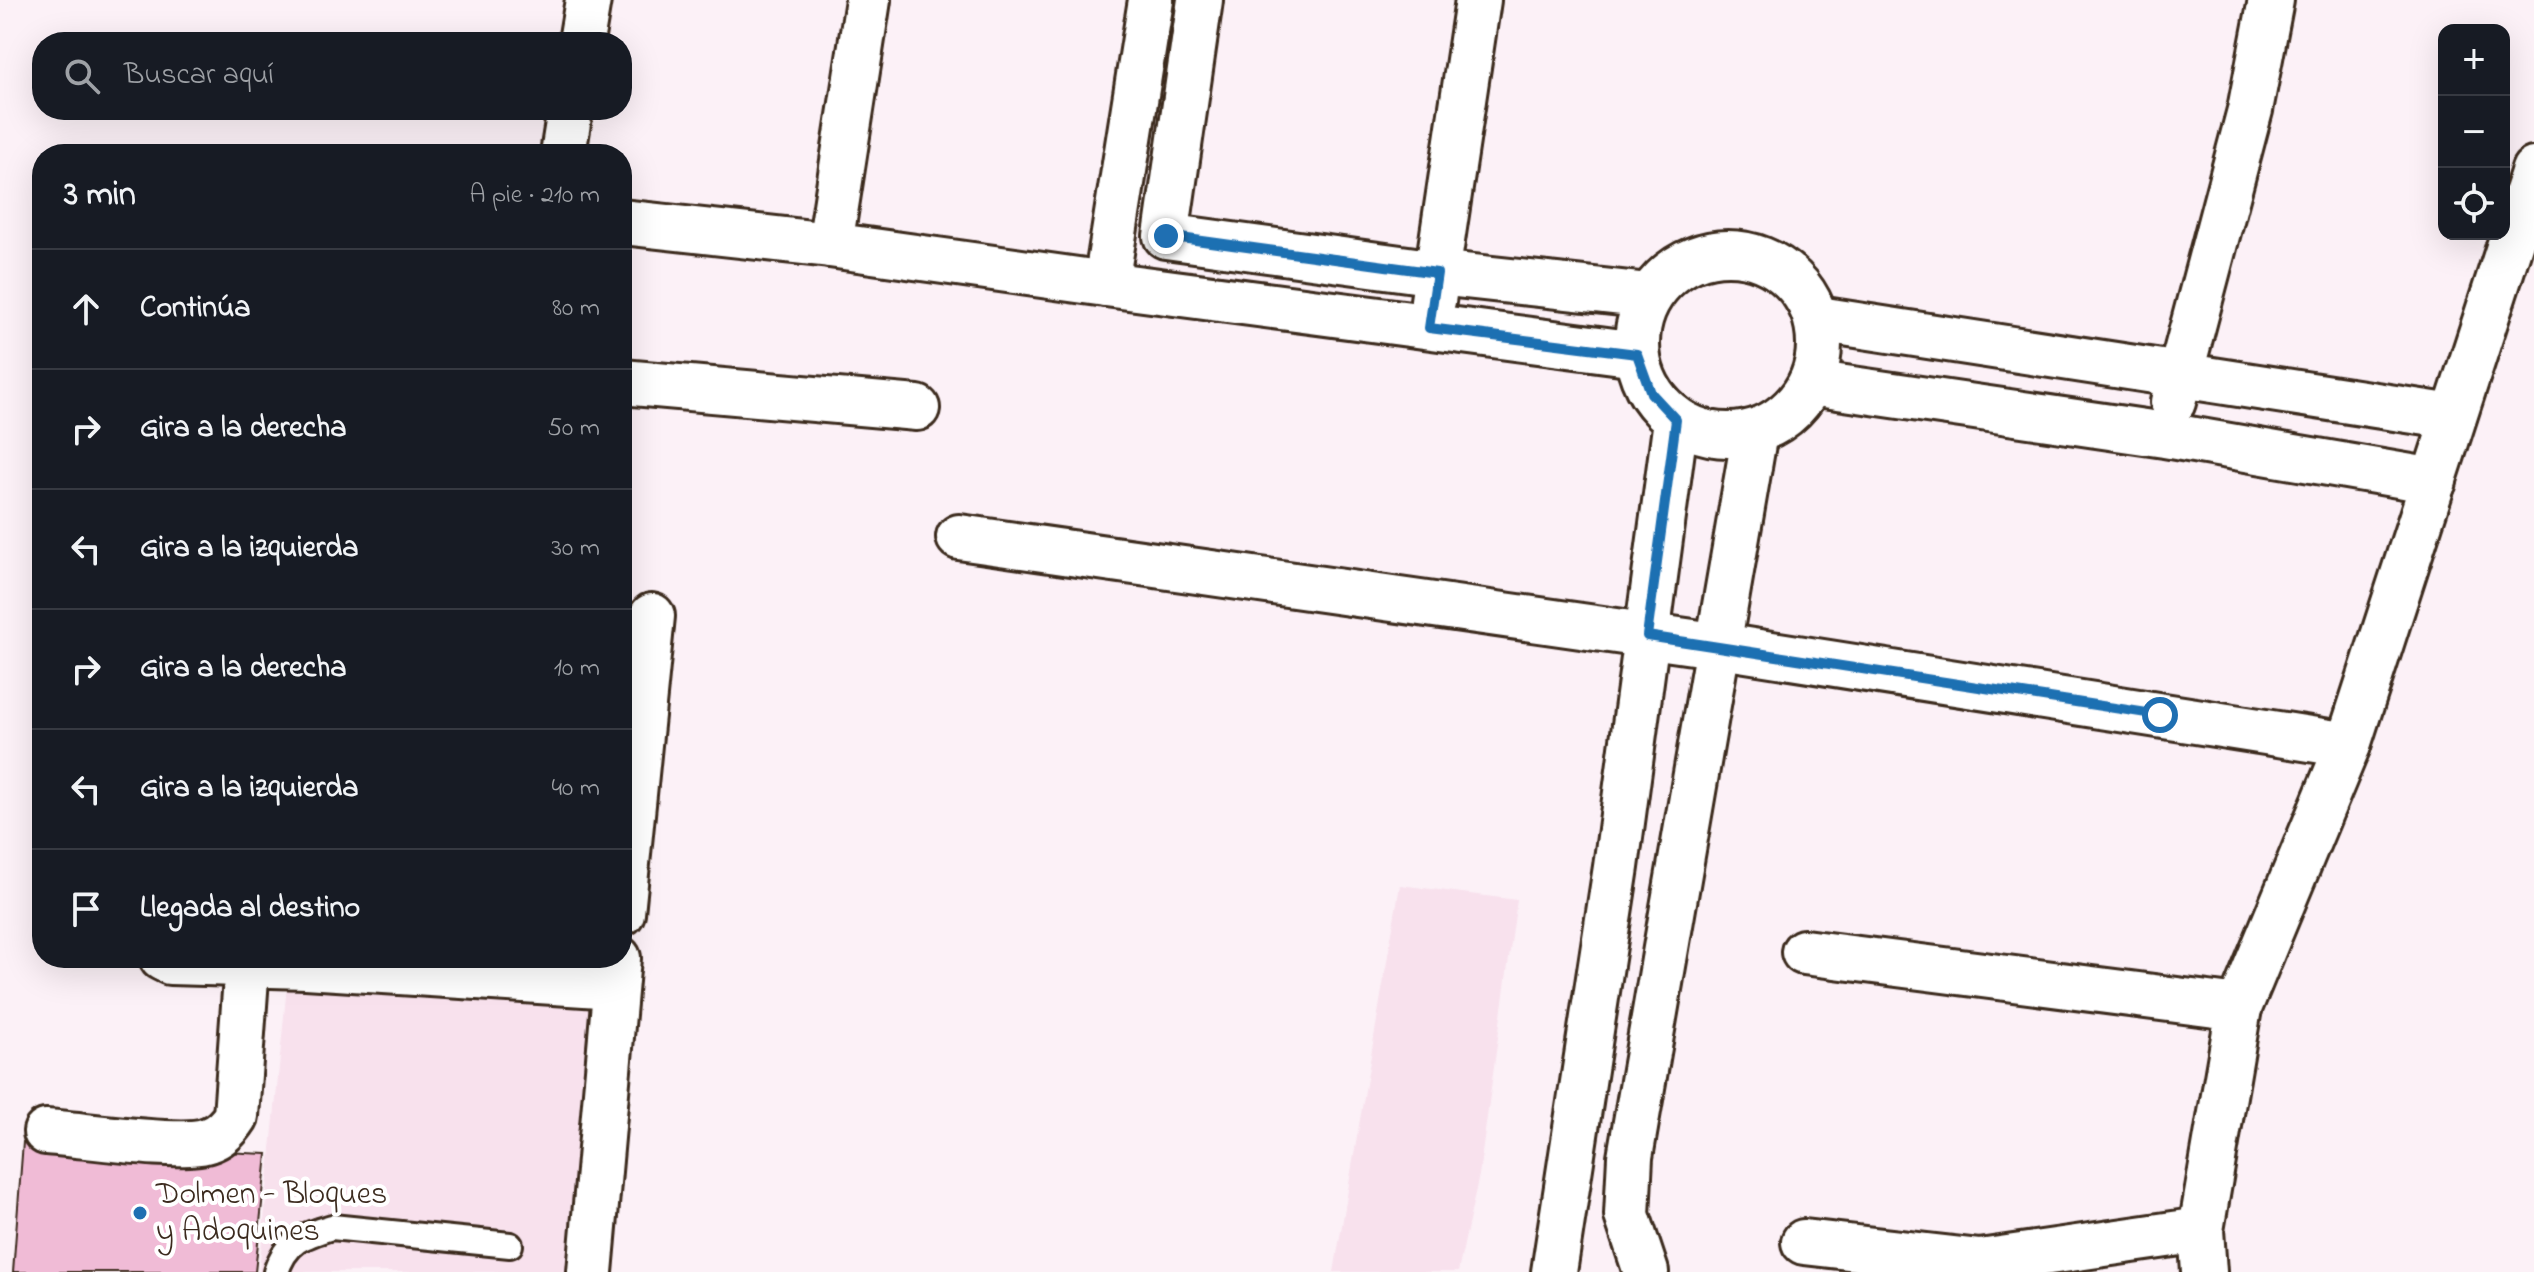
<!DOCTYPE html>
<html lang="es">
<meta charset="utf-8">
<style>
body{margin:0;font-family:"Indie Flower",sans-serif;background:#20242c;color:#f1f3f6}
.controls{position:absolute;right:24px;top:24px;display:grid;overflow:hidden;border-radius:16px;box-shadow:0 8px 32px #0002}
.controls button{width:72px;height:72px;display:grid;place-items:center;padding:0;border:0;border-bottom:2px solid #363941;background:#171b24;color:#f1f3f6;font:40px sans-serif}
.stop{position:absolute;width:24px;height:24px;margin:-18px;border:6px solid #1f6fb2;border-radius:50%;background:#fff}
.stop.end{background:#1f6fb2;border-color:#fff;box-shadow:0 2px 8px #0008}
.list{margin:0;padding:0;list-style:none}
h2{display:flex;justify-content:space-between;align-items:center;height:104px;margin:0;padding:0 32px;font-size:34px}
h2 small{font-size:26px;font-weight:400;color:#9ea1a6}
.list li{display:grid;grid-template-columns:52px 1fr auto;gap:24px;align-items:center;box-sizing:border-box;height:120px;padding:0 32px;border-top:2px solid #363941}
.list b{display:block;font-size:30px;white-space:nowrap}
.list em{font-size:26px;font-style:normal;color:#9ea1a6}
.icon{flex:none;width:44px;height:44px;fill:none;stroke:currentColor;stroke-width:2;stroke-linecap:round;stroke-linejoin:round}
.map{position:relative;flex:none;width:2534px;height:1272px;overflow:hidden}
.search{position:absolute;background:#171b24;box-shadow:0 8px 32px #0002;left:32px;top:32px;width:600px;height:88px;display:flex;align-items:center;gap:20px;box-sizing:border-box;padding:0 28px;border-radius:32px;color:#9ea1a6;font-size:30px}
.panel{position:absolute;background:#171b24;box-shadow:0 8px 32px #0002;left:32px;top:144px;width:600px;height:824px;border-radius:32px}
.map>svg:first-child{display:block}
.built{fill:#f8e1ed}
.building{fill:#f0bbd6;stroke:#3b2a1e;stroke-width:2}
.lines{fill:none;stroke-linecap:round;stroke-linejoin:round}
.service-casing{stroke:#3b2a1e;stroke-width:30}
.minor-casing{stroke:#3b2a1e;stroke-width:50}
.service{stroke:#fff;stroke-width:24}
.minor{stroke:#fff;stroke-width:44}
.route{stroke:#1f6fb2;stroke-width:10}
.poi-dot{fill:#1f6fb2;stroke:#fff;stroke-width:3}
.labels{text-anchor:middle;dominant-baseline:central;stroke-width:8;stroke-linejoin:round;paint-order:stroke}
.poi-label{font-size:32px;fill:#3b2a1e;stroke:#fff;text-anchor:start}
</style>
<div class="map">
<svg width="2534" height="1272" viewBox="0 0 2534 1272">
<rect width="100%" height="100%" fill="#fcf1f7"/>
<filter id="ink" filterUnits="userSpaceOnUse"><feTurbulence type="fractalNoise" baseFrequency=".0125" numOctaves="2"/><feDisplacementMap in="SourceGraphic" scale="16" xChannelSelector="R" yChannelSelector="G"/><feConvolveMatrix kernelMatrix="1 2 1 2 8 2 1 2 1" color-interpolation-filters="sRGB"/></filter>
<g filter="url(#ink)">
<g class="built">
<polygon points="1400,885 1517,900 1479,1175 1458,1272 1334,1272"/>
<polygon points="287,985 598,999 571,1272 259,1272"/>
</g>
<polygon class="building" points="23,1142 267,1154 255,1272 13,1272"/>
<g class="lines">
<g class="service-casing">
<path id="service" d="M276,1272C286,1241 302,1236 332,1227L510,1245"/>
</g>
<g class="minor-casing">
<g id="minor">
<polyline points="868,0 830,245 1106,284"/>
<polyline points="1151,0 1106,284 1637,354"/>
<polyline points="1200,0 1166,236 1437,273 1649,296"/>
<polyline points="581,42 588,0"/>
<polyline points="563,154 570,110"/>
<polyline points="622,222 830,245"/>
<circle cx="1728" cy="344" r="91"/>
<polyline points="1433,301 1478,0"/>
<polyline points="1818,319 2453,417"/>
<polyline points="622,382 917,408"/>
<polyline points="1811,383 2165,435 2434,481"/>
<polyline points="2173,402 2250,110 2271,0"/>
<polyline points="959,537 1721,646 2348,745"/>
<polyline points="622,913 652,616"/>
<polyline points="1804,952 2239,1008 2201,1230 2204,1272"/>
<polyline points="162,958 170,962 306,966 615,986"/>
<polyline points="2239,1008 2348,745 2534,170"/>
<path d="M46,1132C79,1134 183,1150 208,1140C221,1136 229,1127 236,1116L247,964"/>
<polyline points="1804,1242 1980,1262 2201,1230"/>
<polyline points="590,1272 618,958"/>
<polyline points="1554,1272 1616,867 1676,420"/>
<polyline points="1646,1272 1627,1215 1630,1157 1755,432"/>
</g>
</g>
<use href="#service" class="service"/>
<use href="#minor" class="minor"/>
</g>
</g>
<g class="lines" filter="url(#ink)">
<polyline class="route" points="1166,236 1437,273 1429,328 1637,354 1651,393 1676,420 1647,636 2160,715"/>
</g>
<circle class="poi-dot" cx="140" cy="1213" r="8"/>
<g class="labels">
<g class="poi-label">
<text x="156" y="1195">Dolmen - Bloques<tspan x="156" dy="37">y Adoquines</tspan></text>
</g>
</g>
</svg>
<div class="controls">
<button>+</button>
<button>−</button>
<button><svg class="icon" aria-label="locate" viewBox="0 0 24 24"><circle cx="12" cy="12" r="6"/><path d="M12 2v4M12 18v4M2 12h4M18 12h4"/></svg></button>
</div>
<div class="stop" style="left:2160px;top:715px"></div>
<div class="stop end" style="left:1166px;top:236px"></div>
<div class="search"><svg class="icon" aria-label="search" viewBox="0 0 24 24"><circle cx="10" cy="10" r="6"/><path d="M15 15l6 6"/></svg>Buscar aquí</div>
<section class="panel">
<h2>3 min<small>A pie · 210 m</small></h2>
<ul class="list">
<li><svg class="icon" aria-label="ahead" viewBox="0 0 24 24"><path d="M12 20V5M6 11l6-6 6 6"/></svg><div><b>Continúa</b></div><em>80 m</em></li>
<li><svg class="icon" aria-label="right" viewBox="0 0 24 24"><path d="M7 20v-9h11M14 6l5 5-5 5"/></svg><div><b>Gira a la derecha</b></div><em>50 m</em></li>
<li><svg class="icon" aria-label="left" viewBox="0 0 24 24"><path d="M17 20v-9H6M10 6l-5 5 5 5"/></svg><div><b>Gira a la izquierda</b></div><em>30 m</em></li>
<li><svg class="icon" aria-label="right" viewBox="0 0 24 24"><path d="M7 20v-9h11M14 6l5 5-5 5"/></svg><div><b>Gira a la derecha</b></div><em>10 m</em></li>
<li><svg class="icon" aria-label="left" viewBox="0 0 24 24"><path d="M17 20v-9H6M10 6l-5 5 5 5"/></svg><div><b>Gira a la izquierda</b></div><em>40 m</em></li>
<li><svg class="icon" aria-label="arrive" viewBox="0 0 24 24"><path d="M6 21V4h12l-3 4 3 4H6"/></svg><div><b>Llegada al destino</b></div></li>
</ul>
</section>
</div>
